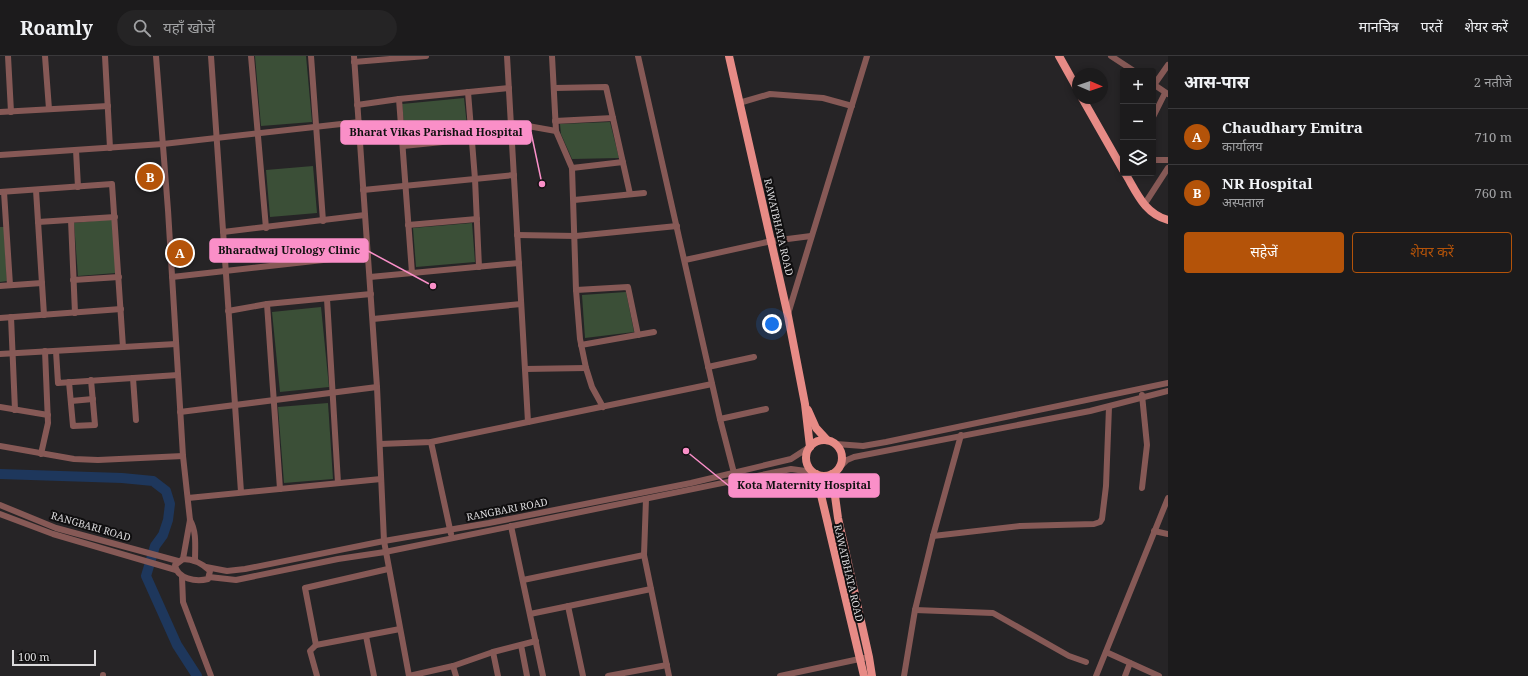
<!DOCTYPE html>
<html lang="hi">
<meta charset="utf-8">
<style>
body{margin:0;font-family:"Noto Serif","Noto Sans Devanagari",serif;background:#252425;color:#f1f3f6}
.controls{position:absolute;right:12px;top:12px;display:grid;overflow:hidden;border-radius:4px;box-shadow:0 2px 6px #0003}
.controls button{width:36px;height:36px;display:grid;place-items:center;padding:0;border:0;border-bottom:1px solid #3a393b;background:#1c1b1c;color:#f1f3f6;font:20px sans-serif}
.compass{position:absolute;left:1072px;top:12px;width:36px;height:36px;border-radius:50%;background:#1c1b1c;box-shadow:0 2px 6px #0003;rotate:92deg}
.scale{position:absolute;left:12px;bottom:10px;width:84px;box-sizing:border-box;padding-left:4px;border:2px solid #dbdadc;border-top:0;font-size:11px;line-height:14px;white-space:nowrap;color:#dbdadc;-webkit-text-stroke:3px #0f0e0f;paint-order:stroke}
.you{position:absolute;left:772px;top:268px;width:14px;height:14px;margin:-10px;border:3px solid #fff;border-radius:50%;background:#1a73e8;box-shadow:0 0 0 6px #1a73e833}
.badge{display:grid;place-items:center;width:26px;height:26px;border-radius:50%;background:#b45309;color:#fff;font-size:13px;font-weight:700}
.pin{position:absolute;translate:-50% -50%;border:2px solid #fff;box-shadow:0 1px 4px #0006}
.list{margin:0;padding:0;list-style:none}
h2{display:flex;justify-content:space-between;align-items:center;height:52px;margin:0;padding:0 16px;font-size:17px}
h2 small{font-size:13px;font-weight:400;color:#a0a1a3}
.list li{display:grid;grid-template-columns:26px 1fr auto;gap:12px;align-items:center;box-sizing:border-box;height:56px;padding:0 16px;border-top:1px solid #3a393b}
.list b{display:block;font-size:15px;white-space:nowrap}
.list p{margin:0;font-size:13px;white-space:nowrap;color:#a0a1a3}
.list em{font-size:13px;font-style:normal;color:#a0a1a3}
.actions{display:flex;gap:8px;padding:12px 16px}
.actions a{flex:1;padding:9px 0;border:1px solid #b45309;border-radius:4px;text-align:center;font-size:14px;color:#b45309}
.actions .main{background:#b45309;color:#fff}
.icon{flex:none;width:22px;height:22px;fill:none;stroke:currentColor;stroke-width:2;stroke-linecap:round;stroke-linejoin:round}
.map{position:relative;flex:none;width:1168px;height:620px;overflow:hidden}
header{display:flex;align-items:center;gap:24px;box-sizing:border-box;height:56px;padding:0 20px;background:#1c1b1c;border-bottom:1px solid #3a393b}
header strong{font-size:19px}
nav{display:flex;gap:22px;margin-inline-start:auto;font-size:14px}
.search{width:280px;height:36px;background:#252425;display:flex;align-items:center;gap:10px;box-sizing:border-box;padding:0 14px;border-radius:22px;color:#a0a1a3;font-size:15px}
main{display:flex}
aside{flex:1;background:#1c1b1c}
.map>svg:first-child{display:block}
.green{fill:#3b4f37}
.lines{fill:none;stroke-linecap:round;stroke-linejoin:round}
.river{stroke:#1e375c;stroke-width:10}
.minor{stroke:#865956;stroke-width:6}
.major{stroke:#e78b86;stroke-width:8}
.labels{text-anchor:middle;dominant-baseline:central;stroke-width:4;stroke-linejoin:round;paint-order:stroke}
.street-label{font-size:10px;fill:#dbdadc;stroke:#0f0e0f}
.leader{fill:none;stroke:#fa8fc8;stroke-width:1.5}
.callout-dot{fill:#fa8fc8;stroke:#0f0e0f;stroke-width:1.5}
.callout{fill:#fa8fc8;stroke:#fa8fc8;stroke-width:1.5}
.callout-label{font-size:11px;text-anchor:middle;font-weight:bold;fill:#111}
</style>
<header>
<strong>Roamly</strong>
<div class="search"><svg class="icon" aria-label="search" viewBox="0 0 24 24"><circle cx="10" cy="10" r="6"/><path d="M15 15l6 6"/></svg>यहाँ खोजें</div>
<nav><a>मानचित्र</a><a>परतें</a><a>शेयर करें</a></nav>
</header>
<main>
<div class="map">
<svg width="1168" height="620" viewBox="0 0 1168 620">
<rect width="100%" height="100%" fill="#262426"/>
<g class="green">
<polygon points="255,0 306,0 312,66 261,70"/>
<polygon points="464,42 468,79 406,85 402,48"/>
<polygon points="610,66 619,102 572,103 561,78 560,68"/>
<polygon points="313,110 317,157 270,161 266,114"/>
<polygon points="112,163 116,217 78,220 74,167"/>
<polygon points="472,167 475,206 416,211 413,172"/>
<polygon points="0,171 4,171 7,225 0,226"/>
<polygon points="626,236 634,276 585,282 582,239"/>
<polygon points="321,251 329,331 280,336 272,256"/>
<polygon points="328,347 333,423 284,427 278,351"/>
</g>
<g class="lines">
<polyline class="river" points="0,418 122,422 153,425 166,435 170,448 168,464 163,479 155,490 146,520 177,589 197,620"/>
<g class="minor">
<polyline points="8,0 11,56"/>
<polyline points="45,0 49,53"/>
<polyline points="105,0 110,92"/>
<polyline points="156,0 168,154 183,400 190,464 183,503"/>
<polyline points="211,0 241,436"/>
<polyline points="251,0 266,172"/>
<polyline points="311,0 323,165"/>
<polyline points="354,0 377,331 384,485 409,620"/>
<polyline points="507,0 528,366"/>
<polyline points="552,0 556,75 572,112 576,234 580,283 586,312 592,331 603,351"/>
<polyline points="638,0 720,363 734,417"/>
<polyline points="1111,0 1134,15"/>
<polyline points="354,6 426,0"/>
<polyline points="1153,28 1168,38"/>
<polyline points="1154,29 1168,9"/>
<polyline points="554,32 606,31 630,138"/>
<polyline points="468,36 475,123 479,211"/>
<polyline points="399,43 412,217"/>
<polyline points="739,47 770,38 823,42 852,50"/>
<polyline points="357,49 399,43 509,32"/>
<polyline points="0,56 108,50"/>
<polyline points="1153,61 1165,37"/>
<polyline points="555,65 613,62"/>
<polyline points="511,67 556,75"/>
<polyline points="403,90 472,83"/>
<polyline points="76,94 78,131"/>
<polyline points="0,99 163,88 359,66"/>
<polyline points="1153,104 1168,104"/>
<polyline points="572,112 623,106"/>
<polyline points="36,134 44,259"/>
<polyline points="363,134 514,119"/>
<polyline points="0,136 112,128 123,291"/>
<polyline points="4,136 10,229"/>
<polyline points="574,144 644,137"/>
<polyline points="1144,149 1168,112"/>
<polyline points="71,164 75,257"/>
<polyline points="38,166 115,161"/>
<polyline points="408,169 477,163"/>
<polyline points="223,176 365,159"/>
<polyline points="517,179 576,180 677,170"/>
<polyline points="685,204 772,185 811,180"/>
<polyline points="172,221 368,199"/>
<polyline points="370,221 519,207"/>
<polyline points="73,224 119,221"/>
<polyline points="0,230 42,227"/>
<polyline points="576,234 628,231 638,279"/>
<polyline points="327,243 338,427"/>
<polyline points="267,248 280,433"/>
<polyline points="228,255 267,248 371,238"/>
<polyline points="788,258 867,0"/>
<polyline points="11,261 15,354"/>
<polyline points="0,262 121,253"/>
<polyline points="373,263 521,248"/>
<polyline points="581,289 654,276"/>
<polyline points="56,295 58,327 178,319"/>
<polyline points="0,298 176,288"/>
<polyline points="708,311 754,301"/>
<polyline points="525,313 586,312"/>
<polyline points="133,322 136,364"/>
<polyline points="69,326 73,370 95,369 91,324"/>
<polyline points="71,345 93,343"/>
<polyline points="0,351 48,359"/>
<polyline points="180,356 377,331"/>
<polyline points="720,363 766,353"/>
<polyline points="431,386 451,478"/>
<polyline points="380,388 431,386 712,328"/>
<polyline points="836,388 863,390 886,386 1168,327"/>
<polyline points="0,390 74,403 98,404 183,400"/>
<polyline points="41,398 48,367 45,295"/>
<polyline points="837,414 847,404 854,401 1090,355 1168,335"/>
<polyline points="1142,432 1147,389 1142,339"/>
<polyline points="188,442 381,423"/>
<polyline points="646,443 644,499 669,620"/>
<polyline points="0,449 56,472 178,505"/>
<polyline points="0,458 53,478 176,514"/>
<path d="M190,464C197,476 195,491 195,505"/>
<polyline points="511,470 543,620"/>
<polyline points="1154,475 1168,478"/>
<polyline points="933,480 1020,470 1094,468 1100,466 1102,463 1106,430 1109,351"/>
<path d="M183,503C193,503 202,507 210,515L208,523C196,526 177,523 175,509Z"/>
<polyline points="206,511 227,515 245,513 384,485 489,467 691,427 791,403 808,392"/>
<polyline points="182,521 183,546 211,620"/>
<polyline points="209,521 236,524 338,503 385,496 791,413 813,416"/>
<polyline points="523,524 644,499"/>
<polyline points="568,550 583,620"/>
<polyline points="915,554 993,557 1069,600 1086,606"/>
<polyline points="530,558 651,533"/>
<polyline points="366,580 374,620"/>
<polyline points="316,589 305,532 388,513"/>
<polyline points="521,589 527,620"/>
<polyline points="493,596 498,620"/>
<polyline points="1106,596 1159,620"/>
<polyline points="453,610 456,620"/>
<polyline points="103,619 103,620"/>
<polyline points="317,620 310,595 316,589 400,573"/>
<polyline points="409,620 453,610 493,596 536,585"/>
<polyline points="608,620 667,609"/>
<polyline points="780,620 864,602"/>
<polyline points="904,620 915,554 933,480 961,379"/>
<polyline points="1096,620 1168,442"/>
<polyline points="1125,620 1130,607"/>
</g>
<g class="major">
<polyline points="729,0 788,260 805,348 810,391"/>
<polyline points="1059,0 1078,34"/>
<polyline points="1082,42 1123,114"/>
<path d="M1125,117C1137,137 1144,157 1168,164"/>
<polyline points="808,354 816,372 827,384"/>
<circle cx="824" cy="402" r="18"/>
<polyline points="816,418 864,620"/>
<polyline points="832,418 838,462 869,601 872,620"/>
</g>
</g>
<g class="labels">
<g class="street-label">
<text transform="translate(779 171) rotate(77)">RAWATBHATA ROAD</text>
<text transform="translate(507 453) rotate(-11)">RANGBARI ROAD</text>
<text transform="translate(91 470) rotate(16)">RANGBARI ROAD</text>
<text transform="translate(849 517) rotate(77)">RAWATBHATA ROAD</text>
</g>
</g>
<path class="leader" d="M542 128L531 76M433 230L368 195M686 395L729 430"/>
<g class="callout-dot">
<circle cx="542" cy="128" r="4"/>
<circle cx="433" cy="230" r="4"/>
<circle cx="686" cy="395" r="4"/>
</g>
<g class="callout">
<rect x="341" y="65" width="190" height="23" rx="4"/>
<rect x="210" y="183" width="158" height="23" rx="4"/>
<rect x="729" y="418" width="150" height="23" rx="4"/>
</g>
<g class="callout-label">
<text x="436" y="80">Bharat Vikas Parishad Hospital</text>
<text x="289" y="198">Bharadwaj Urology Clinic</text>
<text x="804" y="433">Kota Maternity Hospital</text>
</g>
</svg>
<div class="controls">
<button>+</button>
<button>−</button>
<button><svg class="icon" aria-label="layers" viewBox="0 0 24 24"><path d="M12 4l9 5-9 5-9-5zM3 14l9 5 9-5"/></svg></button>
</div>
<svg class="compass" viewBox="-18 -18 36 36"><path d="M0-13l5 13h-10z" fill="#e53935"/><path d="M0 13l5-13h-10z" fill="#a0a1a3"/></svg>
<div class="scale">100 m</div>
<div class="you"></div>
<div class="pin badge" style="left:180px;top:197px">A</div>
<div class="pin badge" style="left:150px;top:121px">B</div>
</div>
<aside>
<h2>आस-पास<small>2 नतीजे</small></h2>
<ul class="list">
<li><span class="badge">A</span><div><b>Chaudhary Emitra</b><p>कार्यालय</p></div><em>710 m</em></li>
<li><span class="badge">B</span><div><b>NR Hospital</b><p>अस्पताल</p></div><em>760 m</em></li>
</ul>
<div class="actions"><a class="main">सहेजें</a><a>शेयर करें</a></div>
</aside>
</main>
